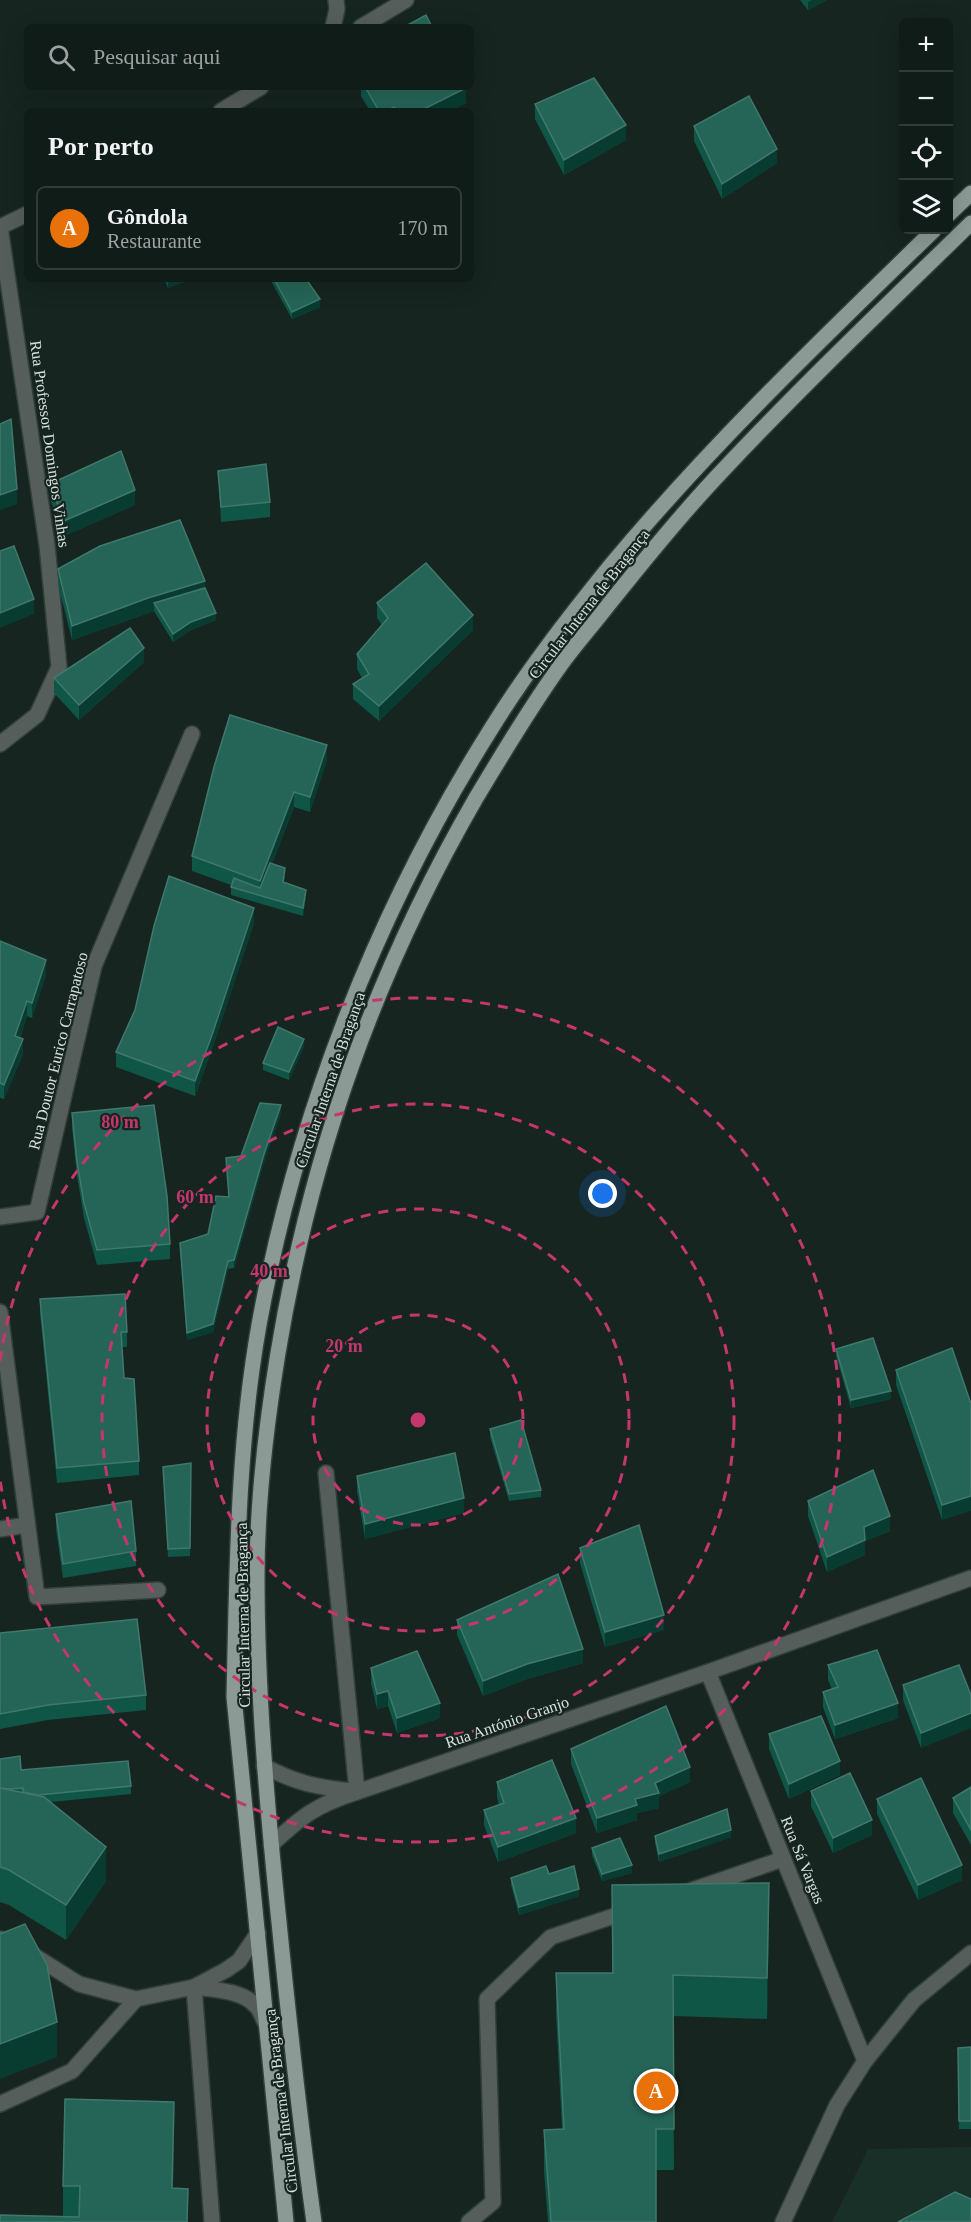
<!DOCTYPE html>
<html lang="pt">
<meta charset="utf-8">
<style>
body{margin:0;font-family:Georgia,serif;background:#1e2925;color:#f1f3f6}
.controls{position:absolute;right:18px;top:18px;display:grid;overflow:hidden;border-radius:9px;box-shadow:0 6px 24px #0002}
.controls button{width:54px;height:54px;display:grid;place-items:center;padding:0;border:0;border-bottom:2px solid #303a37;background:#101c18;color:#f1f3f6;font:30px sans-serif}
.you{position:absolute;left:603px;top:1194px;width:21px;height:21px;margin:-15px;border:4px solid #fff;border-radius:50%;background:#1a73e8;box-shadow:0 0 0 9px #1a73e833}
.badge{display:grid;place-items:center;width:39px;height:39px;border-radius:50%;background:#b45309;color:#fff;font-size:20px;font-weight:700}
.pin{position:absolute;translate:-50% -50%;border:3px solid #fff;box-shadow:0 2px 6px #0006}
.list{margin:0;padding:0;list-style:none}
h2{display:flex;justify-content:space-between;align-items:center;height:78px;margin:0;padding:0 24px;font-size:26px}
h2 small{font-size:20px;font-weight:400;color:#9ca1a2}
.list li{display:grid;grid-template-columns:39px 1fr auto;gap:18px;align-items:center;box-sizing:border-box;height:84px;margin:0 12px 12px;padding:0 12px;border:2px solid #303a37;border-radius:9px}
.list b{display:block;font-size:22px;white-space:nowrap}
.list p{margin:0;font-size:20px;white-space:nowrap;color:#9ca1a2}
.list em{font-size:20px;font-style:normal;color:#9ca1a2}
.icon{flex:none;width:33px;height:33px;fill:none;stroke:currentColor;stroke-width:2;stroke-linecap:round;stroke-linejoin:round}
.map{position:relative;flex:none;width:971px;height:2222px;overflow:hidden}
.search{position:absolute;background:#101c18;box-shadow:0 6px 24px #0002;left:24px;top:24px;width:450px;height:66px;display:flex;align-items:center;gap:15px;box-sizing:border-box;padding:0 21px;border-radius:9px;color:#9ca1a2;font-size:22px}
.panel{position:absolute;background:#101c18;box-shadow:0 6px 24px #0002;left:24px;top:108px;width:450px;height:174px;border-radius:9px}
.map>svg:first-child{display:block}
.built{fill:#193028}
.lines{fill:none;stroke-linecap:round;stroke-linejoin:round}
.minor-casing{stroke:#313f3a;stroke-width:18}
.primary-casing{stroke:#313f3a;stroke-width:18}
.minor{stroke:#565e5b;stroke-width:15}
.primary{stroke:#8b9a95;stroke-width:15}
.wall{fill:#0f5647}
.shaded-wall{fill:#093c31}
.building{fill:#256557;stroke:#40786c;stroke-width:1.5}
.ring{fill:none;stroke:#c5366e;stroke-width:3;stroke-dasharray:10 8}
.labels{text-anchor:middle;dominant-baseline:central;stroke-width:4.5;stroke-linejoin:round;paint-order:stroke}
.street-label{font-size:16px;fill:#d7e0dc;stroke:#162520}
.centre{fill:#c5366e;stroke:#162520;stroke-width:3}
.ring-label{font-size:18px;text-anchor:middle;font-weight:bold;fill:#c5366e;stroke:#162520;stroke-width:4.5;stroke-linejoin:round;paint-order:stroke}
</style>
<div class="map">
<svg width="971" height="2222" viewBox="0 0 971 2222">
<rect width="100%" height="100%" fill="#162520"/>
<polygon class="built" points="971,2147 971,2222 832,2222 868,2149"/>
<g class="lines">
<g class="minor-casing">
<g id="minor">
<polyline points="333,27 337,9 336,0"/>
<polyline points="361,27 406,0"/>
<polyline points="221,111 261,87"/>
<polyline points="0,227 27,214"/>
<polyline points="0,744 37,715 59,667 47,545 0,227"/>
<polyline points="0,1217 37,1212 94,966 192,734"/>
<polyline points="0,1312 37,1597 158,1590"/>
<polyline points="326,1473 357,1792 708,1672 971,1578"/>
<polyline points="0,1529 27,1525"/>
<polyline points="708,1672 865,2061"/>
<path d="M264,1766C296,1783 316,1787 351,1791"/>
<path d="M271,1845C302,1816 316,1805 357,1792"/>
<polyline points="692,1890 783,1859"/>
<polyline points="0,1939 11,1941 79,1984 136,1999 194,1987 226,1970 239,1961 258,1933"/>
<polyline points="194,1987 212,2222"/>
<path d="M194,1987C214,1990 243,1990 257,2007C261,2012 263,2019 266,2024"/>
<polyline points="0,2104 72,2071 136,1999"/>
<polyline points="469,2222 493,2202 487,1999 551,1937 629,1911"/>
<polyline points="783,2222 837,2105 865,2061 914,2000 971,1953"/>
</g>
</g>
<g class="primary-casing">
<g id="primary">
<polyline points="948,215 971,193"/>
<path d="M286,2222L234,1697C237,1573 237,1448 259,1325C297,1115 377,910 491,729C526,672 569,617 611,565C711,445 823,338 934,230"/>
<path d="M314,2222C300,2122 289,2022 279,1922C267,1807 257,1692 257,1576C257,1501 266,1426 278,1353C311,1153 375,973 476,798C503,753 530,708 560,666C575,645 593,625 609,604C646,558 684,511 725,468C804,384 888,304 971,223"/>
</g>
</g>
<use href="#minor" class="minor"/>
<use href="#primary" class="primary"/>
</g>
<g class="wall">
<polygon points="800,0 827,0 808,10"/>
<polygon points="361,87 465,87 466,103 450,111 370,111 361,96"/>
<polygon points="535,104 626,140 564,175 535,119"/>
<polygon points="694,126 777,163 722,199 694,141"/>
<polygon points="164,279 192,279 168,288"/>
<polygon points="270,279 306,279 320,307 292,319"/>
<polygon points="218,471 270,502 270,517 221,522"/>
<polygon points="50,484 135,505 64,536 50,499"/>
<polygon points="58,569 205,588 216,620 191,630 173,642 154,611 72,640 58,584"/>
<polygon points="377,603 473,630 379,721 353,699 353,684 362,678 357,669 357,654 382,625 377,618"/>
<polygon points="144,662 79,720 54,693 54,678"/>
<polygon points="327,760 310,812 294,807 272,864 285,876 284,882 306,897 303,916 231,895 231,885 192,871 192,856"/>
<polygon points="254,923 212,1049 195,1096 116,1067 116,1052"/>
<polygon points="0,941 46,975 32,1018 27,1016 20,1038 23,1054 4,1099 0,1098"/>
<polygon points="304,1047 289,1080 263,1070 263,1063"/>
<polygon points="72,1113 170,1244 170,1259 97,1265 84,1218 77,1176 72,1128"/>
<polygon points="281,1113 264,1162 234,1268 228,1269 213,1332 187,1340 180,1243 208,1234 229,1197 226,1158 241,1156"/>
<polygon points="40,1299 127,1332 127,1347 122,1347 124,1378 139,1461 139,1475 57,1483 40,1314"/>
<polygon points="952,1348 942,1520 896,1385 896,1370"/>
<polygon points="836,1349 891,1399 851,1408 836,1356"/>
<polygon points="490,1429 541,1490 541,1497 509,1501 490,1437"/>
<polygon points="191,1463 190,1556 168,1557 163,1467"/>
<polygon points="357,1476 464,1513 365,1539 357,1491"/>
<polygon points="808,1501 890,1531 865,1541 865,1555 827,1572 808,1516"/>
<polygon points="56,1514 136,1551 136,1566 63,1578 56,1529"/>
<polygon points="580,1548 664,1630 605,1647 580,1563"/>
<polygon points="457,1620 583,1663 527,1679 483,1696 457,1635"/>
<polygon points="0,1633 146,1695 146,1710 48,1720 0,1729"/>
<polygon points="828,1665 898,1718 835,1739 823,1707 823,1692 832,1689 828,1680"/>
<polygon points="959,1665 921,1748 903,1700 903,1685"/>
<polygon points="371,1668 440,1718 397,1733 388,1706 377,1709 371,1683"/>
<polygon points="769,1734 840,1775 789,1799 769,1749"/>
<polygon points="571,1749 690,1782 659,1796 659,1808 637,1813 637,1820 597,1833 571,1764"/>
<polygon points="0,1759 21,1770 131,1786 131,1794 51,1802 106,1881 66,1940 9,1905 0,1902"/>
<polygon points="497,1782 576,1833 498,1862 484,1825 484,1810 499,1805 497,1797"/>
<polygon points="971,1787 971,1845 953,1813 953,1798"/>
<polygon points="811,1791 872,1835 833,1853 811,1806"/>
<polygon points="877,1799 962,1880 918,1900 877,1814"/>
<polygon points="655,1836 731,1837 659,1862 655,1843"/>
<polygon points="592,1848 632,1873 602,1881 592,1855"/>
<polygon points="511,1878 579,1896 519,1915 511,1885"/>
<polygon points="612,1885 769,1924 767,2019 673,2016 674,2170 656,2170 656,2222 548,2222 544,2171 544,2130 562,2129 556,2014 556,1973 612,1973"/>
<polygon points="971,2047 971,2129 959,2129 958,2048"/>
<polygon points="174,2143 173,2188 188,2222 63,2217 63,2186"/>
</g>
<g class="shaded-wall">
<polygon points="812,0 827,0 808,10 808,2"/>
<polygon points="466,88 466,103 450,111 420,111"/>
<polygon points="394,107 394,111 386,111"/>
<polygon points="626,125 626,140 564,175 564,160"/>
<polygon points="777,149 777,163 722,199 722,184"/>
<polygon points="168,279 192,279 168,288"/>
<polygon points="320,299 320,307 292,319 292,312"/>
<polygon points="17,489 17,504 0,510 0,495"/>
<polygon points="135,490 135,505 64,536 64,521"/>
<polygon points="205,581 205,596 154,603 154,611 72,640 72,626 148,598"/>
<polygon points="34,599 34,614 0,628 0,613"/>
<polygon points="216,613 216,620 191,630 173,642 173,634 191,622"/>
<polygon points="473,615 473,630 379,721 379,706"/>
<polygon points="144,648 144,662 79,720 79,705"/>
<polygon points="327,745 327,760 310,812 310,797"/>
<polygon points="294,792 294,807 260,896 260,881"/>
<polygon points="306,890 306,897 303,916 303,908"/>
<polygon points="254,908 254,923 212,1049 195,1096 195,1081"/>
<polygon points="46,960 46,975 32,1018 32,1003"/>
<polygon points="27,1001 27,1016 15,1051 15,1036"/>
<polygon points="23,1039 23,1054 4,1099 4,1085"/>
<polygon points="304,1039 304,1047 289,1080 289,1072"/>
<polygon points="281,1105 281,1113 264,1162 234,1268 234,1260 264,1154"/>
<polygon points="228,1261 228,1269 213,1332 187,1340 187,1333"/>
<polygon points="891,1391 891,1399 851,1408 851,1400"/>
<polygon points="971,1496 971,1511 942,1520 942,1505"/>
<polygon points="464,1498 464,1513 365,1539 365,1524"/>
<polygon points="890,1516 890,1531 865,1541 865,1555 827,1572 827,1557 864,1527"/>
<polygon points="664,1615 664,1630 605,1647 605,1632"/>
<polygon points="583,1649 583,1663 527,1679 483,1696 483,1681 527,1664"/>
<polygon points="388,1691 388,1706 377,1709 377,1694"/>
<polygon points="440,1703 440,1718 397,1733 397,1718"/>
<polygon points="898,1703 898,1718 835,1739 835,1725"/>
<polygon points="971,1713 971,1728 921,1748 921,1733"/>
<polygon points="840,1761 840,1775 789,1799 789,1784"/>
<polygon points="690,1767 690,1782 659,1796 659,1808 637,1813 637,1820 597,1833 597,1818 635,1799 655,1783"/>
<polygon points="576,1818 576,1833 498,1862 498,1847"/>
<polygon points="872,1820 872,1835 833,1853 833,1838"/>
<polygon points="731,1830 731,1837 659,1862 659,1854"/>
<polygon points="106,1847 106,1881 66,1940 66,1905"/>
<polygon points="632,1865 632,1873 602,1881 602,1874"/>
<polygon points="962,1865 962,1880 918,1900 918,1885"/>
<polygon points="769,1883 769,1924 767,2019 767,1978"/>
<polygon points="579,1889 579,1896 519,1915 519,1907"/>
<polygon points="57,2022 57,2057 0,2079 0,2044"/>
<polygon points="174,2102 174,2143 172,2222 172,2188"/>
</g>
<g class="building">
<polygon points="426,15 432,27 404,27"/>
<polygon points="594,78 626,125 564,160 535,104"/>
<polygon points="365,87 465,87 466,88 420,111 397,111 394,107 386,111 379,111"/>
<polygon points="749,96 777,149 722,184 694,126"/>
<polygon points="274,279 306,279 320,299 292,312"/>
<polygon points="11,419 17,489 0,495 0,424"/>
<polygon points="121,451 135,490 64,521 50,484"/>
<polygon points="266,464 270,502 221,507 218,471"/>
<polygon points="180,520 205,581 148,598 72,626 58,569 100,546"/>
<polygon points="14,546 34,599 0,613 0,551"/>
<polygon points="426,563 473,615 379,706 353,684 369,674 357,654 388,618 377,603"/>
<polygon points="205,588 216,613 191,622 173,634 154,603"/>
<polygon points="130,628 144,648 79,705 54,678"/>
<polygon points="230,715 327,745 310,797 294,792 260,881 192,856 214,767"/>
<polygon points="270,863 285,868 283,882 306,890 303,908 231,887 234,878 260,888"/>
<polygon points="169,876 254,908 212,1035 195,1081 116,1052 135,1010 154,926"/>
<polygon points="0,941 46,960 32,1003 27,1001 15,1036 23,1039 4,1085 0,1083"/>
<polygon points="278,1027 304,1039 289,1072 263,1063"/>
<polygon points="260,1103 281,1105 264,1154 234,1260 228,1261 213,1324 187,1333 180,1243 208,1234 216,1196 229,1197 226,1158 241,1156"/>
<polygon points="154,1105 167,1196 170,1244 97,1250 84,1203 77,1162 72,1113"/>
<polygon points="125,1294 127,1332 121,1332 124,1378 134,1379 139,1461 57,1468 40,1299"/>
<polygon points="873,1338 891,1391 851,1400 836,1349"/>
<polygon points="952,1348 971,1404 971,1496 942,1505 896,1370"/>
<polygon points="521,1420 541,1490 509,1494 490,1429"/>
<polygon points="455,1453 464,1498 365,1524 357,1476"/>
<polygon points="191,1463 190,1548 168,1549 163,1467"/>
<polygon points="873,1470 890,1516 864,1527 865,1540 827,1557 808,1501"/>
<polygon points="131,1501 136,1551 63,1564 56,1514"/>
<polygon points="639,1525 664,1615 605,1632 580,1548"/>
<polygon points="558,1574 583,1649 527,1664 483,1681 457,1620"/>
<polygon points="137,1619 146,1695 48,1705 0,1714 0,1633"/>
<polygon points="877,1650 898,1703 835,1725 823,1692 838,1687 828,1665"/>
<polygon points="417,1651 440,1703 397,1718 388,1691 377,1694 371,1668"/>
<polygon points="959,1665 971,1695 971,1713 921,1733 903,1685"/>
<polygon points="666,1706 690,1767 655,1783 659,1793 635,1799 637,1805 597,1818 571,1749"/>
<polygon points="821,1716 840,1761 789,1784 769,1734"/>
<polygon points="20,1756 21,1770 128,1761 131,1786 38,1795 23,1792 23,1788 9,1789 0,1788 0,1759"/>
<polygon points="552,1760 576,1818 498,1847 484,1810 504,1803 497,1782"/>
<polygon points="850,1773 872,1820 833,1838 811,1791"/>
<polygon points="921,1778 962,1865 918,1885 877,1799"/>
<polygon points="971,1787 971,1830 953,1798"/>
<polygon points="0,1788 44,1797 106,1847 66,1905 9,1870 0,1867"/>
<polygon points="727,1809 731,1830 659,1854 655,1836"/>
<polygon points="620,1838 632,1865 602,1874 592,1848"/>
<polygon points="546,1866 549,1874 574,1866 579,1889 519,1907 511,1878"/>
<polygon points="769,1883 767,1978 673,1975 674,2129 656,2129 656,2222 551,2222 544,2130 564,2129 556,1973 613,1973 612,1885"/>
<polygon points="25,1924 47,1965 57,2022 0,2044 0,1934"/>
<polygon points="971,2047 971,2121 959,2121 958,2048"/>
<polygon points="65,2099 174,2102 172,2188 188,2189 187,2222 0,2222 0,2215 79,2217 80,2186 63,2186"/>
<polygon points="955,2192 971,2199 971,2222 898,2222"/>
</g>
<g class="ring">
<circle cx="418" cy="1420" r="105"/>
<circle cx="418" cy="1420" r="211"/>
<circle cx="418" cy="1420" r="316"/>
<path d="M0 1361A422 422 0 1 1 0 1479"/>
</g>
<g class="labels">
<g class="street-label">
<text transform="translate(50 444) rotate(82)">Rua Professor Domingos Vinhas</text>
<text transform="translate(589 604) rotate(-52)">Circular Interna de Bragança</text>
<text transform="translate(58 1051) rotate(-76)">Rua Doutor Eurico Carrapatoso</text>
<text transform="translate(330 1080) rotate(-71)">Circular Interna de Bragança</text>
<text transform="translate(243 1615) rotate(-91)">Circular Interna de Bragança</text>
<text transform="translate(507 1722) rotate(-19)">Rua António Granjo</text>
<text transform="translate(803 1860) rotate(68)">Rua Sá Vargas</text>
<text transform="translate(281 2101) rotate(-97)">Circular Interna de Bragança</text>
</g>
</g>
<circle cx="418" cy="1420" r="9" class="centre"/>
<g class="ring-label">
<text x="120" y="1128">80 m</text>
<text x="195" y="1203">60 m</text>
<text x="269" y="1277">40 m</text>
<text x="344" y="1352">20 m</text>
</g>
</svg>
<div class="controls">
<button>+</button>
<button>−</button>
<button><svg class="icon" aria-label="locate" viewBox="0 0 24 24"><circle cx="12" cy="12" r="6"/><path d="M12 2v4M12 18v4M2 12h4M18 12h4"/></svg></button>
<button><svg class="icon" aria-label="layers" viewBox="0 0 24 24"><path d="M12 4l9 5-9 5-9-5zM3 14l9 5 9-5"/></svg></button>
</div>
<div class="you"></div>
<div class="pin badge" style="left:656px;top:2091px;background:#e8710a">A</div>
<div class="search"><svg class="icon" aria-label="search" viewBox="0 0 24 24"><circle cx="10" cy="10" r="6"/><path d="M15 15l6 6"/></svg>Pesquisar aqui</div>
<section class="panel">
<h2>Por perto<small></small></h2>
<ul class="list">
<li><span class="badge" style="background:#e8710a">A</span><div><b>Gôndola</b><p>Restaurante</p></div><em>170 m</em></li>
</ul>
</section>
</div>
